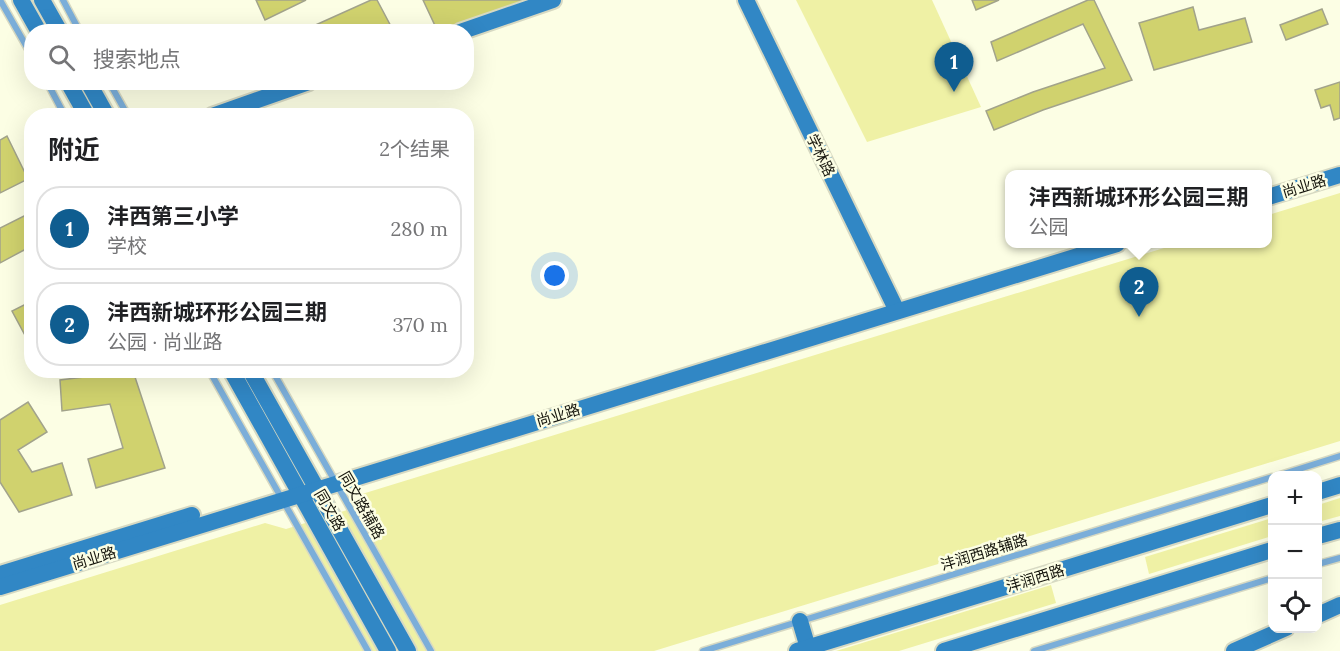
<!DOCTYPE html>
<html lang="zh">
<meta charset="utf-8">
<style>
body{margin:0;font-family:Lora,"Noto Sans SC",serif;background:#f2f2f2;color:#202124}
.controls{position:absolute;right:18px;bottom:18px;display:grid;overflow:hidden;border-radius:12px;box-shadow:0 6px 24px #0002}
.controls button{width:54px;height:54px;display:grid;place-items:center;padding:0;border:0;border-bottom:2px solid #e0e0e0;background:#fff;color:#202124;font:30px sans-serif}
.you{position:absolute;left:555px;top:276px;width:21px;height:21px;margin:-15px;border:4px solid #fff;border-radius:50%;background:#1a73e8;box-shadow:0 0 0 9px #1a73e833}
.badge{display:grid;place-items:center;width:39px;height:39px;border-radius:50%;background:#0f5d90;color:#fff;font-size:20px;font-weight:700}
.pin{position:absolute;translate:-50% -50px;filter:drop-shadow(0 2px 3px #0008)}
.pin::after{content:'';position:absolute;top:32px;width:21px;height:18px;background:inherit;clip-path:polygon(0 0,100% 0,50% 100%)}
.popup{position:absolute;left:1005px;top:170px;width:267px;height:78px;box-sizing:border-box;display:grid;place-content:center;border-radius:12px;background:#fff;filter:drop-shadow(0 2px 4px #0005);font-size:20px;white-space:nowrap;color:#757577}
.popup b{font-size:22px;color:#202124}
.popup::after{content:'';position:absolute;left:50%;top:100%;margin-left:-12px;border:12px solid transparent;border-top-color:#fff}
.list{margin:0;padding:0;list-style:none}
h2{display:flex;justify-content:space-between;align-items:center;height:78px;margin:0;padding:0 24px;font-size:26px}
h2 small{font-size:20px;font-weight:400;color:#757577}
.list li{display:grid;grid-template-columns:39px 1fr auto;gap:18px;align-items:center;box-sizing:border-box;height:84px;margin:0 12px 12px;padding:0 12px;border:2px solid #e0e0e0;border-radius:24px}
.list b{display:block;font-size:22px;white-space:nowrap}
.list p{margin:0;font-size:20px;white-space:nowrap;color:#757577}
.list em{font-size:20px;font-style:normal;color:#757577}
.icon{flex:none;width:33px;height:33px;fill:none;stroke:currentColor;stroke-width:2;stroke-linecap:round;stroke-linejoin:round}
.map{position:relative;flex:none;width:1340px;height:651px;overflow:hidden}
.search{position:absolute;background:#fff;box-shadow:0 6px 24px #0002;left:24px;top:24px;width:450px;height:66px;display:flex;align-items:center;gap:15px;box-sizing:border-box;padding:0 21px;border-radius:24px;color:#757577;font-size:22px}
.panel{position:absolute;background:#fff;box-shadow:0 6px 24px #0002;left:24px;top:108px;width:450px;height:270px;border-radius:24px}
.map>svg:first-child{display:block}
.green{fill:#eff1a5}
.building{fill:#d0d26e;stroke:#a2a38b;stroke-width:1.5}
.lines{fill:none;stroke-linecap:round;stroke-linejoin:round}
.lane-casing{stroke:#d7d9c2;stroke-width:9}
.secondary-casing{stroke:#d7d9c2;stroke-width:20}
.lane{stroke:#7baed9;stroke-width:6}
.secondary{stroke:#3187c5;stroke-width:16}
.labels{text-anchor:middle;dominant-baseline:central;stroke-width:5;stroke-linejoin:round;paint-order:stroke}
.street-label{font-size:15px;fill:#15150d;stroke:#fcfee4}
</style>
<div class="map">
<svg width="1340" height="651" viewBox="0 0 1340 651">
<rect width="100%" height="100%" fill="#fcfee4"/>
<g class="green">
<polygon points="796,0 932,0 981,107 867,142"/>
<polygon points="1340,193 1340,441 654,651 0,651 0,605 265,523 286,529 360,506 362,494 1177,244 1268,244 1268,215"/>
<polygon points="1340,498 1340,516 1318,522 1318,505"/>
<polygon points="1272,518 1272,536 1149,574 1145,557"/>
<polygon points="1051,585 1056,603 899,651 836,651"/>
</g>
<g class="building">
<polygon points="256,0 306,0 265,20"/>
<polygon points="371,0 377,0 394,32 300,32"/>
<polygon points="423,0 531,0 448,32 438,32"/>
<polygon points="972,0 999,0 976,10"/>
<polygon points="1088,0 1094,0 1132,80 1043,110 994,130 986,111 1033,92 1105,68 1083,24 997,61 991,42"/>
<polygon points="1193,7 1199,30 1245,18 1252,42 1154,70 1139,23"/>
<polygon points="1322,9 1328,24 1286,40 1280,25"/>
<polygon points="1340,82 1340,118 1334,120 1330,105 1321,108 1315,90"/>
<polygon points="7,136 28,179 0,193 0,140"/>
<polygon points="32,212 32,264 24,250 0,263 0,228"/>
<polygon points="32,301 32,336 27,339 12,311"/>
<polygon points="133,371 165,468 96,488 88,459 123,448 110,404 62,411 60,380"/>
<polygon points="28,402 47,432 18,450 32,472 62,463 72,495 19,512 0,482 0,420"/>
</g>
<g class="lines">
<g class="lane-casing">
<g id="lane">
<polyline points="0,0 32,56"/>
<polyline points="63,0 80,32"/>
<polyline points="47,82 65,116"/>
<polyline points="109,82 128,116"/>
<polyline points="209,370 368,651"/>
<polyline points="272,370 431,651"/>
<polyline points="1277,476 1340,456"/>
<polyline points="1318,564 1340,558"/>
<polyline points="703,651 1272,477"/>
<polyline points="1034,651 1272,578"/>
</g>
</g>
<g class="secondary-casing">
<g id="secondary">
<polyline points="21,0 39,32"/>
<polyline points="42,0 60,32"/>
<polyline points="746,0 897,311"/>
<polyline points="460,32 553,0"/>
<polyline points="68,82 87,116"/>
<polyline points="88,82 107,116"/>
<polyline points="212,116 309,82"/>
<polyline points="1268,197 1340,175"/>
<polyline points="231,370 388,651"/>
<polyline points="250,370 408,651"/>
<polyline points="1318,492 1340,485"/>
<polyline points="1318,536 1340,530"/>
<polyline points="0,574 192,515"/>
<polyline points="0,587 1117,244"/>
<polyline points="1318,615 1340,605"/>
<polyline points="800,621 808,648"/>
<polyline points="797,651 1272,505"/>
<polyline points="944,651 1272,550"/>
<polyline points="1234,651 1286,628"/>
</g>
</g>
<use href="#lane" class="lane"/>
<use href="#secondary" class="secondary"/>
</g>
<g class="labels">
<g class="street-label">
<text transform="translate(821 155) rotate(64)">学林路</text>
<text transform="translate(1304 186) rotate(-17)">尚业路</text>
<text transform="translate(558 415) rotate(-17)">尚业路</text>
<text transform="translate(362 505) rotate(60)">同文路辅路</text>
<text transform="translate(330 510) rotate(60)">同文路</text>
<text transform="translate(984 552) rotate(-17)">沣润西路辅路</text>
<text transform="translate(94 558) rotate(-17)">尚业路</text>
<text transform="translate(1035 578) rotate(-17)">沣润西路</text>
</g>
</g>
</svg>
<div class="controls">
<button>+</button>
<button>−</button>
<button><svg class="icon" aria-label="locate" viewBox="0 0 24 24"><circle cx="12" cy="12" r="6"/><path d="M12 2v4M12 18v4M2 12h4M18 12h4"/></svg></button>
</div>
<div class="you"></div>
<div class="pin badge" style="left:954px;top:92px">1</div>
<div class="pin badge" style="left:1139px;top:317px">2</div>
<div class="popup"><b>沣西新城环形公园三期</b>公园</div>
<div class="search"><svg class="icon" aria-label="search" viewBox="0 0 24 24"><circle cx="10" cy="10" r="6"/><path d="M15 15l6 6"/></svg>搜索地点</div>
<section class="panel">
<h2>附近<small>2个结果</small></h2>
<ul class="list">
<li><span class="badge">1</span><div><b>沣西第三小学</b><p>学校</p></div><em>280 m</em></li>
<li><span class="badge">2</span><div><b>沣西新城环形公园三期</b><p>公园 · 尚业路</p></div><em>370 m</em></li>
</ul>
</section>
</div>
